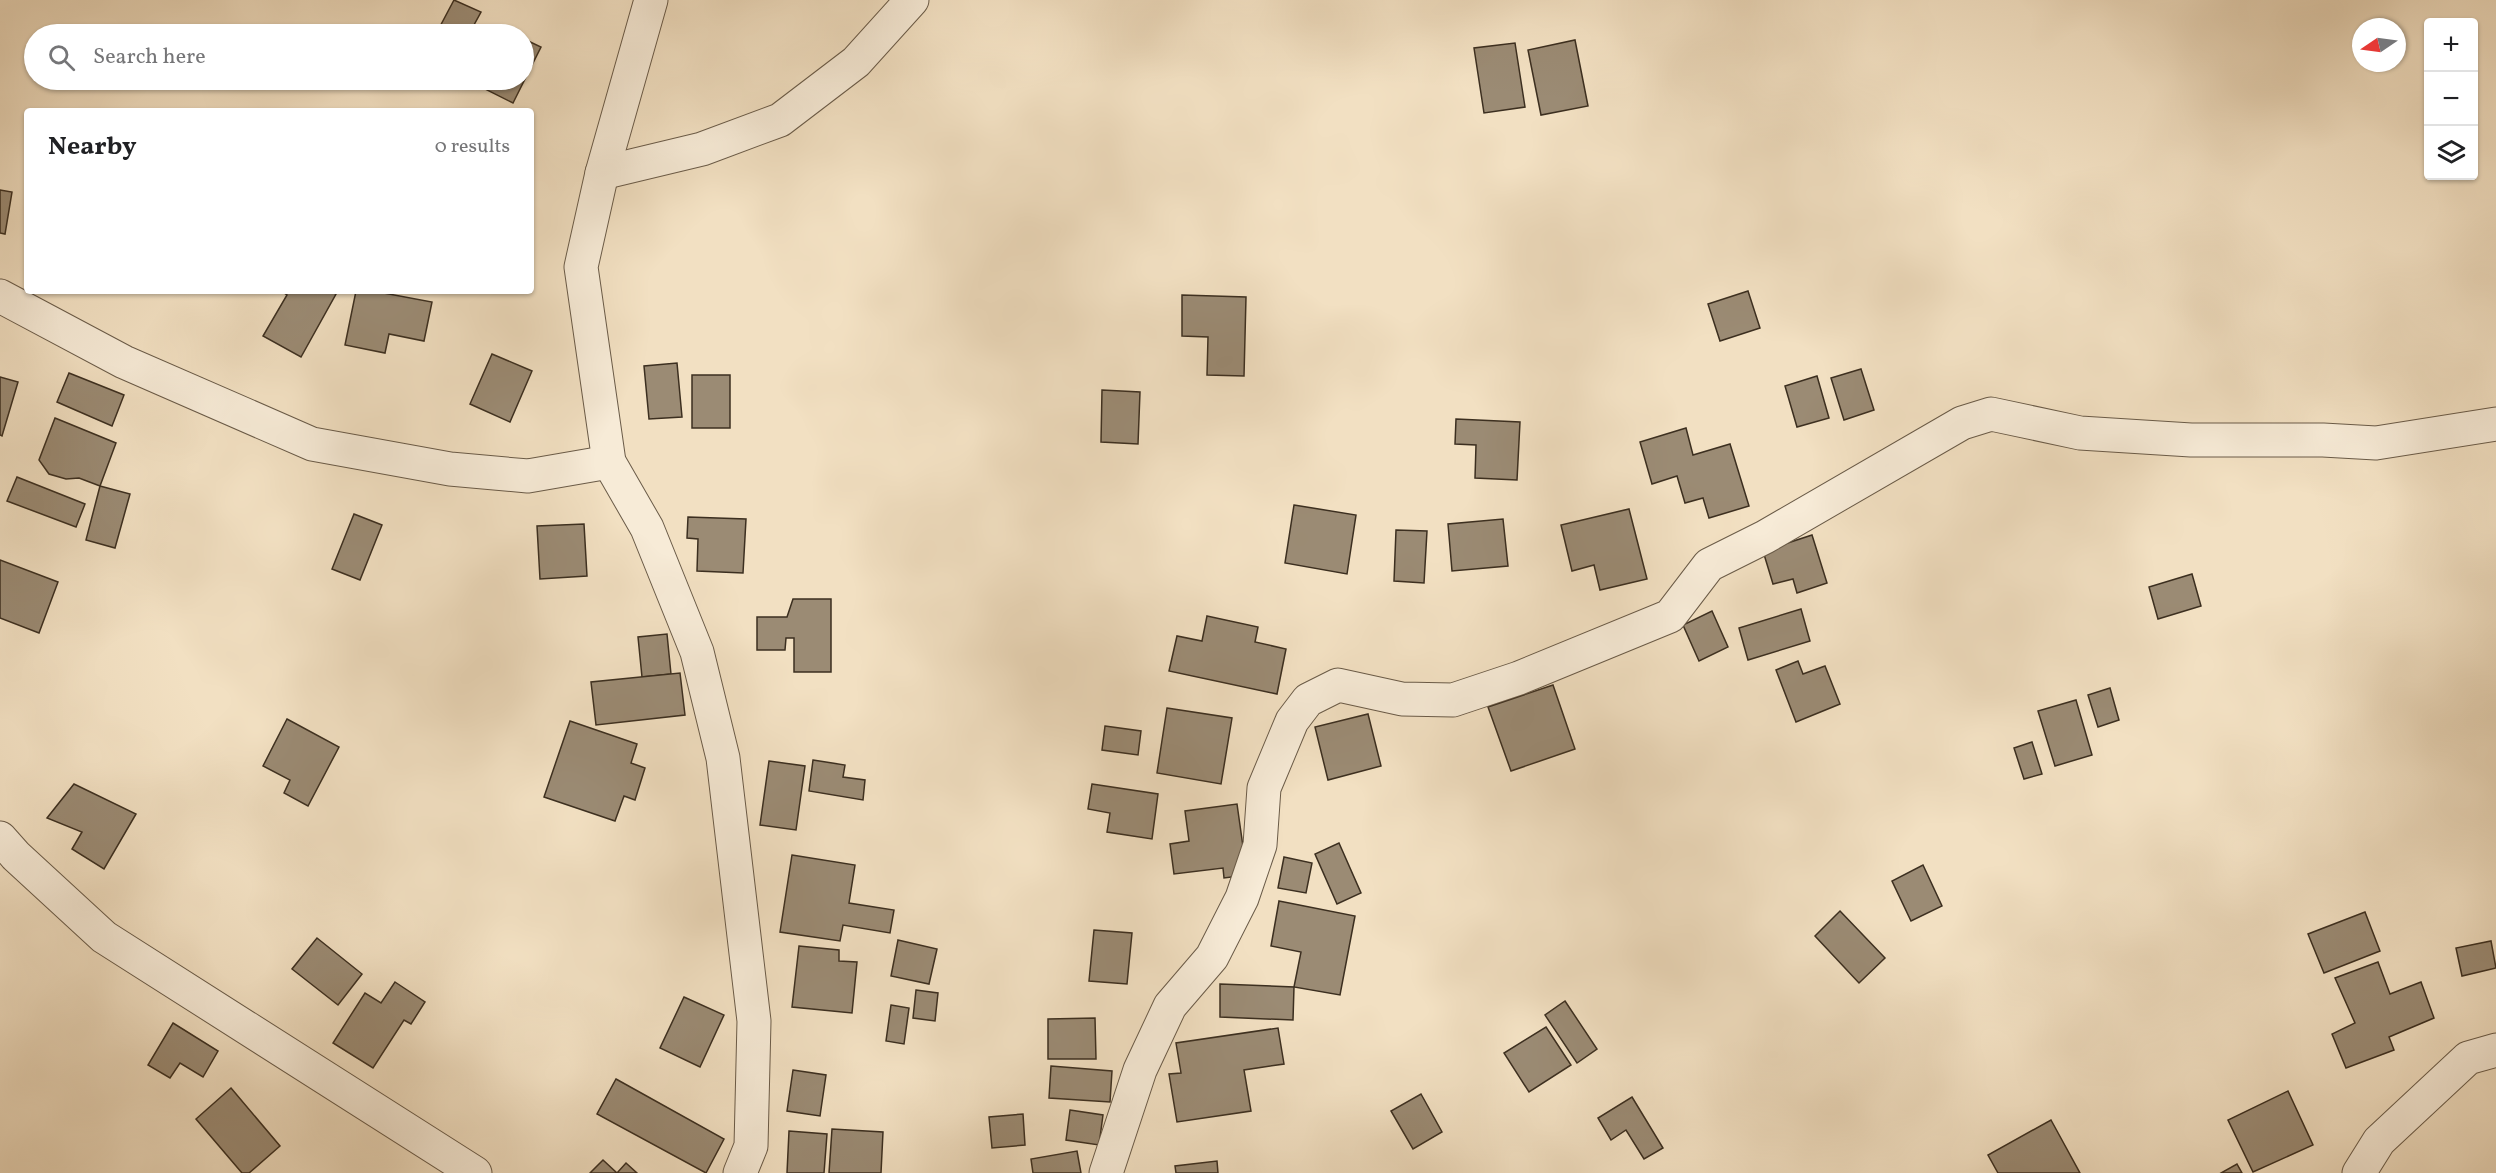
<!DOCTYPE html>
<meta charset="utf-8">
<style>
body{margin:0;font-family:Vollkorn,serif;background:#f2f2f2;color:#202124}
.controls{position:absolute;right:18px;top:18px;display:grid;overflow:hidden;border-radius:6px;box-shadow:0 2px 4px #0004}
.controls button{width:54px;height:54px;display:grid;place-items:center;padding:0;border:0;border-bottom:2px solid #e0e0e0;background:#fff;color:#202124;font:30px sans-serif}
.compass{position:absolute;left:2352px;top:18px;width:54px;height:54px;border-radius:50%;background:#fff;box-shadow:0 2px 4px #0004;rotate:257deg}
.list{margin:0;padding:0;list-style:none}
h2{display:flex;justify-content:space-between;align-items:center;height:78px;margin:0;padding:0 24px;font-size:26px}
h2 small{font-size:20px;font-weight:400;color:#757577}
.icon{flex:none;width:33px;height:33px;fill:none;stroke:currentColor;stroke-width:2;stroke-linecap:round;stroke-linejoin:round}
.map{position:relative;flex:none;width:2496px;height:1173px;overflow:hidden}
.search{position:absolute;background:#fff;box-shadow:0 2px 4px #0004;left:24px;top:24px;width:510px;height:66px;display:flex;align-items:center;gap:15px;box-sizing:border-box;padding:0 21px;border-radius:33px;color:#757577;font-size:22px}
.panel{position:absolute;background:#fff;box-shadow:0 2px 4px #0004;left:24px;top:108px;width:510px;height:186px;border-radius:6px}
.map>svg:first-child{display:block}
.building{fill:#9b8b74;stroke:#3c2f20;stroke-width:1.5}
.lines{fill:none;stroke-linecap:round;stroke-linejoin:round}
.minor-casing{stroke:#6a5b48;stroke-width:35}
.minor{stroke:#f7ebd7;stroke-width:33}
</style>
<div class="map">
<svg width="2496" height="1173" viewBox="0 0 2496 1173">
<rect width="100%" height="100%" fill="#f2e0c2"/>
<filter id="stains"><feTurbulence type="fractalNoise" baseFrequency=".00333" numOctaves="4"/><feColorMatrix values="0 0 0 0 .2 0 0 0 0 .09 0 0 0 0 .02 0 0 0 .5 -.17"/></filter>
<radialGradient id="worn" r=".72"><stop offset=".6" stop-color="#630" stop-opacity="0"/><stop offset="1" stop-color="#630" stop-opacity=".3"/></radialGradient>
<g class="building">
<polygon points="454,0 481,12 469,34 436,34"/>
<polygon points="524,39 541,47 513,103 479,86 482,80 524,80"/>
<polygon points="1575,40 1588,106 1541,115 1528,50"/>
<polygon points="1515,43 1525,107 1484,113 1474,48"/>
<polygon points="0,190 12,192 5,234 0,233"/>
<polygon points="281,291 330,291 336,294 301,357 263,336 287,295"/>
<polygon points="356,291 373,291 432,302 424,341 389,334 385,353 345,345"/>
<polygon points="1748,291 1760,328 1720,341 1708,304"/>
<polygon points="1182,295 1246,297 1244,376 1207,375 1208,337 1182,336"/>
<polygon points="492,354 532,371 510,422 470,404"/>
<polygon points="677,363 682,417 649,419 644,366"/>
<polygon points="1861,369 1874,410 1844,420 1831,378"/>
<polygon points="69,373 124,395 112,426 57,402"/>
<rect x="692" y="375" width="38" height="53"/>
<polygon points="1817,376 1829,418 1797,427 1785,386"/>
<polygon points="0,377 18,382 2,436 0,435"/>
<polygon points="1102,390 1140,392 1138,444 1101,442"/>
<polygon points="55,418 116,443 100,486 79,478 66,479 49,474 39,460"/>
<polygon points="1456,419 1520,422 1517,480 1475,478 1476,445 1455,444"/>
<polygon points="1686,428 1693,455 1730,444 1749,506 1709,518 1703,498 1685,503 1677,476 1652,484 1640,442"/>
<polygon points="17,477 85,504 76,527 7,501"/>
<polygon points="100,486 130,494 115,548 86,540"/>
<polygon points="1294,505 1356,515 1347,574 1285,563"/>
<polygon points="1629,509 1647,579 1600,590 1594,565 1572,571 1561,525"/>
<polygon points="354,514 382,525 360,580 332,569"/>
<polygon points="688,517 746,519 743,573 697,571 698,539 687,538"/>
<polygon points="1503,519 1508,566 1452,571 1448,524"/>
<polygon points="584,524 587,576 540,579 537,526"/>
<polygon points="1396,530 1427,531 1424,583 1394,581"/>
<polygon points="1812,535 1827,583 1797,593 1793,579 1773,584 1763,551"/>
<polygon points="0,560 58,582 39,633 0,618"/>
<polygon points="2192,574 2201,606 2158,619 2149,587"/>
<polygon points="793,599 831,599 831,672 794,672 794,638 786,638 785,650 757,650 757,617 787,617"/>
<polygon points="1801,609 1810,641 1748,660 1739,628"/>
<polygon points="1712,611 1728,647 1699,661 1683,625"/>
<polygon points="1207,616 1258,627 1255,642 1286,649 1277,694 1169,671 1177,636 1202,641"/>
<polygon points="667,634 671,674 642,677 638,637"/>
<polygon points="1798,661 1803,674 1825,666 1840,704 1796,722 1776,670"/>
<polygon points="680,673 685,715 596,725 591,682"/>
<polygon points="1553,685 1575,749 1511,771 1488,707"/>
<polygon points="2110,688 2119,720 2098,727 2088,695"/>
<polygon points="2076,700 2092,755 2055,766 2038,711"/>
<polygon points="1167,708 1232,718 1221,784 1157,773"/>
<polygon points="1368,714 1381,766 1328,780 1315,727"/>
<polygon points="287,719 339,747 308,806 284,793 290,780 263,766"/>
<polygon points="570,721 637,744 631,763 645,768 635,800 624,796 615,821 544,797"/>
<polygon points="1105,726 1141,731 1138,755 1102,750"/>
<polygon points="2032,742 2042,774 2024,779 2014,748"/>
<polygon points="813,760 845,765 843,777 865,780 863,800 809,791"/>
<polygon points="769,761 805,766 796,830 760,825"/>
<polygon points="74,784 136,814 104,869 72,849 82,832 47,818"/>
<polygon points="1092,784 1158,794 1152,839 1107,832 1110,813 1088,809"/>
<polygon points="1237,804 1247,875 1224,878 1223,868 1174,874 1170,844 1189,841 1185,811"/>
<polygon points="1339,843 1361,893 1337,904 1315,854"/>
<polygon points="792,855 855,865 849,903 894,910 890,933 843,925 840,941 780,932"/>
<polygon points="1284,857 1312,863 1306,893 1278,888"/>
<polygon points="1923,865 1942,906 1911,921 1892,881"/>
<polygon points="1279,901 1355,916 1340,995 1294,987 1301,952 1271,946"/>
<polygon points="1840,911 1885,958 1859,983 1815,936"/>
<polygon points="2365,912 2380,951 2324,973 2308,934"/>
<polygon points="1094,930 1132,933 1127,984 1089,981"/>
<polygon points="317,938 362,974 338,1005 292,969"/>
<polygon points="898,940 937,949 929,984 891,976"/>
<polygon points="2491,941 2496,968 2462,976 2456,948"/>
<polygon points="799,946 839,950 839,961 857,962 852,1013 792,1007"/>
<polygon points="2378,962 2390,994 2421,982 2434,1018 2389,1037 2394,1050 2346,1068 2332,1034 2355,1023 2335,978"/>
<polygon points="395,982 425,1002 411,1024 404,1020 373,1068 333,1043 365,993 381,1003"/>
<polygon points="1220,984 1294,987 1293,1020 1220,1017"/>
<polygon points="916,990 938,993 935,1021 913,1018"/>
<polygon points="684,997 724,1015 700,1067 660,1048"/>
<polygon points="1565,1001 1597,1049 1577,1063 1545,1015"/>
<polygon points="891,1005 909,1008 904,1044 886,1041"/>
<polygon points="1095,1018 1096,1059 1048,1059 1048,1019"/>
<polygon points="173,1023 218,1051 203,1077 180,1063 170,1078 148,1065"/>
<polygon points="1546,1027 1571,1065 1529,1092 1504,1053"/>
<polygon points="1278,1028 1284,1064 1244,1070 1251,1111 1177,1122 1169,1074 1181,1073 1176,1043"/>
<polygon points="1051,1066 1112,1071 1110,1102 1049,1098"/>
<polygon points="793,1070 826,1075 820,1116 787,1111"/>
<polygon points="616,1079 724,1139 706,1173 597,1114"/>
<polygon points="231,1088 280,1146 249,1173 242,1173 196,1119"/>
<polygon points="2288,1091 2313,1145 2253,1172 2228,1120"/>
<polygon points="1421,1094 1442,1132 1413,1149 1391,1111"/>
<polygon points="1632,1097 1663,1148 1644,1159 1626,1130 1611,1140 1598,1118"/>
<polygon points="1070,1110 1103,1115 1099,1145 1066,1140"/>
<polygon points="1023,1114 1025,1145 992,1148 989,1117"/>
<polygon points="2051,1120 2080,1173 1998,1173 1988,1155"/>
<polygon points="832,1129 883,1132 881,1173 829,1173"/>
<polygon points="789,1131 827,1134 824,1173 787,1173"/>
<polygon points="1077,1151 1081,1173 1033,1173 1031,1159"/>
<polygon points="603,1160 617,1173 590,1173"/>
<polygon points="1217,1161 1218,1173 1176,1173 1175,1166"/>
<polygon points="626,1163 637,1173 617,1173"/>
<polygon points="2237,1164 2242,1173 2221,1173"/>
</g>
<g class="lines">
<g class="minor-casing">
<g id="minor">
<polyline points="651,0 602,173 581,267 609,462 647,528 697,652 723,758 754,1021 751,1146 740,1173"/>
<polyline points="602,173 702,149 780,120 856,62 912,0"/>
<polyline points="0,296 124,362 312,444 450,469 528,476 609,462"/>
<polyline points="0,838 16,856 104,937 475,1173"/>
<polyline points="1106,1173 1140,1070 1170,1006 1212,957 1242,898 1260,845 1264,788 1292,721 1308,700 1338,685 1402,699 1453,700 1519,678 1670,616 1709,565 1765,537 1962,423 1991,414 2080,433 2191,440 2323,440 2376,443 2496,424"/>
<polyline points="2359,1173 2379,1141 2468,1058 2496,1050"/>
</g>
</g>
<use href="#minor" class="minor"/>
</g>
<rect width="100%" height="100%" filter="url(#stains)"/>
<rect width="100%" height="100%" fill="url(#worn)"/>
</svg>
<div class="controls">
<button>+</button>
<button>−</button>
<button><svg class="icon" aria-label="layers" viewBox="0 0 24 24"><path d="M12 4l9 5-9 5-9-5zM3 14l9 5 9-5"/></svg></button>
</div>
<svg class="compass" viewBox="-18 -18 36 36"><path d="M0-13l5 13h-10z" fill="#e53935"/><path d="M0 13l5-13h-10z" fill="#757577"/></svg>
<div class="search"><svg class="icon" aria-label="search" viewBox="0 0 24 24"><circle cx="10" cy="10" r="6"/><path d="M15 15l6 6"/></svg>Search here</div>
<section class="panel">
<h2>Nearby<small>0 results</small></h2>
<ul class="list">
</ul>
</section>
</div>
